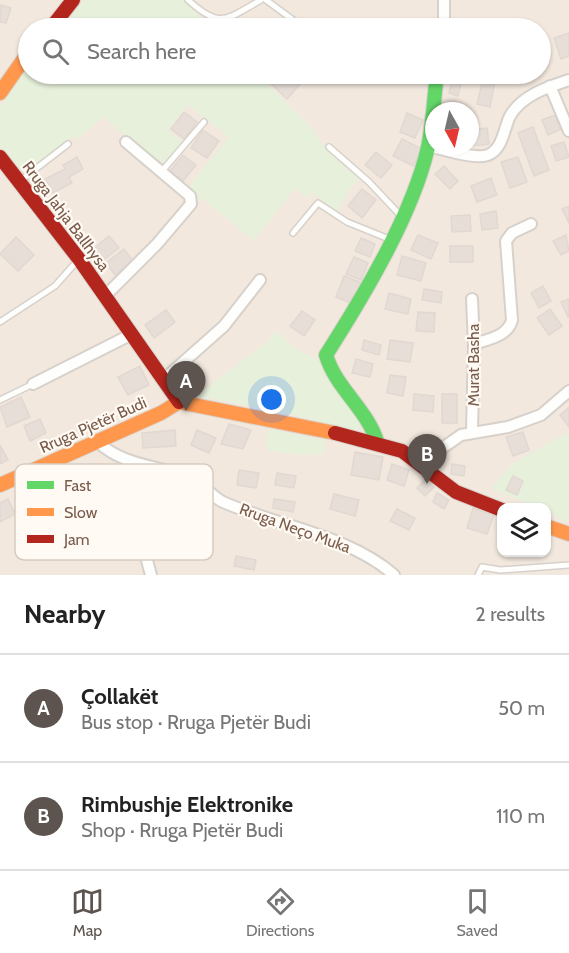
<!DOCTYPE html>
<meta charset="utf-8">
<style>
body{margin:0;font-family:Cabin,sans-serif;background:#f2f2f2;color:#222}
.controls{position:absolute;right:18px;bottom:18px;display:grid;overflow:hidden;border-radius:12px;box-shadow:0 2px 4px #0004}
.controls button{width:54px;height:54px;display:grid;place-items:center;padding:0;border:0;border-bottom:2px solid #e0e0e0;background:#fff;color:#222;font:30px sans-serif}
.compass{position:absolute;left:425px;top:102px;width:54px;height:54px;border-radius:50%;background:#fff;box-shadow:0 2px 4px #0004;rotate:172deg}
.you{position:absolute;left:272px;top:400px;width:21px;height:21px;margin:-15px;border:4px solid #fff;border-radius:50%;background:#1a73e8;box-shadow:0 0 0 9px #1a73e833}
.badge{display:grid;place-items:center;width:39px;height:39px;border-radius:50%;background:#5d544f;color:#fff;font-size:20px;font-weight:700}
.pin{position:absolute;translate:-50% -50px;filter:drop-shadow(0 2px 3px #0008)}
.pin::after{content:'';position:absolute;top:32px;width:21px;height:18px;background:inherit;clip-path:polygon(0 0,100% 0,50% 100%)}
.list{margin:0;padding:0;list-style:none}
h2{display:flex;justify-content:space-between;align-items:center;height:78px;margin:0;padding:0 24px;font-size:26px}
h2 small{font-size:20px;font-weight:400;color:#767676}
.list li{display:grid;grid-template-columns:39px 1fr auto;gap:18px;align-items:center;box-sizing:border-box;height:108px;padding:0 24px;border-top:2px solid #e0e0e0}
.list b{display:block;font-size:22px;white-space:nowrap}
.list p{margin:0;font-size:20px;white-space:nowrap;color:#767676}
.list em{font-size:20px;font-style:normal;color:#767676}
.icon{flex:none;width:33px;height:33px;fill:none;stroke:currentColor;stroke-width:2;stroke-linecap:round;stroke-linejoin:round}
.map{position:relative;flex:none;width:569px;height:575px;overflow:hidden}
.search{position:absolute;background:#fff;box-shadow:0 2px 4px #0004;left:18px;right:18px;top:18px;height:66px;display:flex;align-items:center;gap:15px;box-sizing:border-box;padding:0 21px;border-radius:33px;color:#767676;font-size:22px}
.sheet{height:294px;background:#fff}
nav{display:flex;justify-content:space-around;align-items:center;box-sizing:border-box;height:84px;border-top:2px solid #e0e0e0;background:#fff;font-size:16px;color:#767676}
nav a{display:grid;justify-items:center;gap:3px}
nav .on{color:#5d544f}
.map>svg:first-child{display:block}
.residential{fill:#f2e8de;fill-rule:evenodd}
.green{fill:#e7f0db}
.building{fill:#e6ded7;stroke:#e2d8d2;stroke-width:1.5}
.lines{fill:none;stroke-linecap:round;stroke-linejoin:round}
.lane-casing{stroke:#d7d1cb;stroke-width:8}
.street-casing{stroke:#d7d1cb;stroke-width:14}
.fast-casing{stroke:#d9d2cb;stroke-width:16}
.slow-casing{stroke:#d9d2cb;stroke-width:16}
.jam-casing{stroke:#d9d2cb;stroke-width:16}
.lane{stroke:#fefefd;stroke-width:5}
.street{stroke:#fefefd;stroke-width:10}
.fast{stroke:#63d668;stroke-width:14}
.slow{stroke:#ff974d;stroke-width:14}
.jam{stroke:#b3261e;stroke-width:14}
.labels{text-anchor:middle;dominant-baseline:central;stroke-width:4.5;stroke-linejoin:round;paint-order:stroke}
.street-label{font-size:16px;fill:#7a5c4d;stroke:#fffaf3}
.key{fill:#fffaf3;stroke:#d7cbc1;stroke-width:1.5}
.key-label{font-size:16px;fill:#7a5c4d}
</style>
<div class="map">
<svg width="569" height="575" viewBox="0 0 569 575">
<rect width="100%" height="100%" fill="#f9f5f0"/>
<path class="residential" d="M0,0H569V575H0ZM28,28H540V74H28ZM434,111H470V147H434ZM502,508H546V552H502Z"/>
<g class="green">
<polygon points="84,0 183,0 212,28 61,28"/>
<polygon points="28,64 28,74 257,74 311,127 324,146 359,179 348,192 337,212 312,192 306,197 294,189 254,241 202,198 199,201 187,189 229,137 188,105 167,131 184,142 163,163 159,164 103,117 76,140 72,136 23,174 0,145 0,108"/>
<polygon points="276,331 295,349 321,361 364,421 356,431 277,411 196,396 265,344"/>
<polygon points="268,429 325,440 324,454 302,455 270,451 266,446"/>
<polygon points="569,432 569,522 547,512 546,508 535,507 491,488 513,463"/>
</g>
<g class="building">
<polygon points="1,5 11,8 6,23 0,22"/>
<polygon points="400,20 421,27 421,28 397,28"/>
<polygon points="569,33 569,56 561,59 554,38"/>
<polygon points="277,74 293,74 302,82 287,99 269,82"/>
<polygon points="453,77 462,79 458,96 449,93"/>
<polygon points="483,79 495,81 490,107 477,104"/>
<polygon points="184,112 197,122 184,139 171,129"/>
<polygon points="407,113 423,120 415,138 400,132"/>
<polygon points="555,115 561,129 548,135 542,120"/>
<polygon points="533,127 549,170 534,176 518,133"/>
<polygon points="487,128 489,144 472,146 470,130"/>
<polygon points="203,130 219,141 207,158 191,148"/>
<polygon points="402,139 422,149 413,166 393,156"/>
<polygon points="564,142 569,157 556,161 551,146"/>
<polygon points="376,152 392,165 381,178 365,165"/>
<polygon points="183,155 196,165 183,181 170,171"/>
<polygon points="77,157 83,169 69,177 72,183 53,193 45,179 65,169 63,165"/>
<polygon points="518,157 527,182 510,188 501,162"/>
<polygon points="444,166 458,181 450,189 435,174"/>
<polygon points="491,178 497,195 477,202 471,186"/>
<polygon points="362,189 376,200 362,218 348,206"/>
<polygon points="569,206 569,223 562,209"/>
<polygon points="496,211 498,228 482,230 480,214"/>
<polygon points="470,215 471,231 452,232 451,216"/>
<polygon points="418,235 438,243 431,259 411,250"/>
<polygon points="566,235 569,251 561,255 553,241"/>
<polygon points="109,236 119,248 102,261 93,249"/>
<polygon points="16,237 34,255 18,271 0,254"/>
<polygon points="361,238 375,244 370,257 355,251"/>
<rect x="450" y="246" width="23" height="16"/>
<polygon points="124,249 133,261 115,275 106,263"/>
<polygon points="402,256 426,263 421,281 397,275"/>
<polygon points="354,257 368,263 361,280 346,274"/>
<polygon points="344,276 362,283 353,304 336,297"/>
<polygon points="543,286 551,301 539,308 531,293"/>
<polygon points="424,289 442,292 441,303 422,300"/>
<polygon points="389,293 411,299 408,314 385,309"/>
<polygon points="569,299 569,317 568,317 561,302"/>
<polygon points="550,309 562,326 549,335 537,318"/>
<polygon points="166,310 175,322 154,338 145,325"/>
<polygon points="302,311 315,320 304,336 290,326"/>
<polygon points="418,312 435,313 434,332 416,331"/>
<polygon points="364,340 381,345 379,355 362,350"/>
<polygon points="390,340 413,343 410,362 387,359"/>
<polygon points="356,359 373,364 370,377 352,373"/>
<polygon points="140,366 149,385 128,395 118,377"/>
<polygon points="390,375 406,377 403,396 387,393"/>
<polygon points="414,394 434,396 433,412 413,410"/>
<rect x="442" y="394" width="15" height="29"/>
<polygon points="21,397 30,417 7,427 0,407"/>
<polygon points="569,407 569,427 560,415"/>
<polygon points="40,419 46,433 30,441 24,426"/>
<polygon points="229,424 251,430 243,449 221,444"/>
<polygon points="175,430 176,446 143,448 142,433"/>
<polygon points="197,430 216,438 209,453 191,445"/>
<polygon points="523,432 529,450 513,456 506,437"/>
<polygon points="0,445 8,460 0,464"/>
<polygon points="355,452 383,457 379,480 351,475"/>
<polygon points="392,464 409,470 404,486 387,480"/>
<polygon points="452,464 465,466 464,476 451,474"/>
<polygon points="239,470 259,473 256,488 237,485"/>
<polygon points="277,473 296,476 294,488 275,485"/>
<polygon points="513,476 523,481 517,495 506,490"/>
<polygon points="426,479 434,487 425,496 417,488"/>
<polygon points="437,493 449,500 444,509 433,502"/>
<polygon points="334,494 359,500 355,516 330,509"/>
<polygon points="8,499 15,514 0,522 0,503"/>
<polygon points="274,499 295,502 293,512 273,508"/>
<polygon points="473,508 494,515 487,534 467,528"/>
<polygon points="397,509 415,518 409,530 390,521"/>
<polygon points="236,556 256,560 254,570 234,566"/>
</g>
<g class="lines">
<g class="lane-casing">
<g id="lane">
<path d="M188,0C221,30 226,19 261,0"/>
<polyline points="266,0 304,28"/>
<polyline points="329,147 369,182 401,216"/>
<polyline points="162,171 204,122"/>
<polyline points="20,181 68,144"/>
<polyline points="293,233 318,203 347,222 389,239"/>
<polyline points="0,322 55,286 78,260"/>
<polyline points="0,400 33,384"/>
<polyline points="109,538 134,516"/>
<polyline points="478,575 482,567 500,570 569,565"/>
</g>
</g>
<g class="street-casing">
<g id="street">
<polyline points="444,0 444,28"/>
<polyline points="550,86 569,131"/>
<path d="M428,146C442,149 476,160 488,155C503,149 504,128 510,116C522,95 548,87 569,80"/>
<polyline points="105,296 157,244 191,204 190,196 126,142"/>
<polyline points="472,299 474,344 472,431"/>
<path d="M474,344C489,339 508,336 512,320L506,241L512,233L531,224"/>
<polyline points="163,380 224,326 260,280"/>
<polyline points="33,384 132,334"/>
<path d="M98,442C123,466 160,466 191,478C204,483 210,496 223,502C277,526 349,535 394,575"/>
<polyline points="136,463 133,509 151,575"/>
<polyline points="421,463 461,435 508,427 541,415 569,391"/>
</g>
</g>
<g class="fast-casing">
<path id="fast" d="M378,444C367,408 336,389 326,355C363,297 413,214 428,147C433,123 434,98 437,74"/>
</g>
<g class="slow-casing">
<g id="slow">
<polyline points="0,93 28,53"/>
<polyline points="0,485 161,413 179,402 335,433"/>
<polyline points="546,526 569,534"/>
</g>
</g>
<g class="jam-casing">
<g id="jam">
<polyline points="51,28 73,0"/>
<polyline points="0,157 79,259 179,402"/>
<polyline points="335,433 402,451 456,492 502,510"/>
</g>
</g>
<use href="#lane" class="lane"/>
<use href="#street" class="street"/>
<use href="#fast" class="fast"/>
<use href="#slow" class="slow"/>
<use href="#jam" class="jam"/>
</g>
<g class="labels">
<g class="street-label">
<text transform="translate(66 216) rotate(53)">Rruga Jahja Ballhysa</text>
<text transform="translate(473 365) rotate(-90)">Murat Basha</text>
<text transform="translate(93 425) rotate(-24)">Rruga Pjetër Budi</text>
<text transform="translate(295 528) rotate(20)">Rruga Neço Muka</text>
</g>
</g>
<rect x="15" y="464" width="198" height="96" rx="9" class="key"/>
<rect x="27" y="481" width="27" height="8" fill="#63d668"/>
<rect x="27" y="508" width="27" height="8" fill="#ff974d"/>
<rect x="27" y="535" width="27" height="8" fill="#b3261e"/>
<g class="key-label">
<text x="64" y="491">Fast</text>
<text x="64" y="518">Slow</text>
<text x="64" y="545">Jam</text>
</g>
</svg>
<div class="controls">
<button><svg class="icon" aria-label="layers" viewBox="0 0 24 24"><path d="M12 4l9 5-9 5-9-5zM3 14l9 5 9-5"/></svg></button>
</div>
<svg class="compass" viewBox="-18 -18 36 36"><path d="M0-13l5 13h-10z" fill="#e53935"/><path d="M0 13l5-13h-10z" fill="#767676"/></svg>
<div class="you"></div>
<div class="pin badge" style="left:186px;top:411px">A</div>
<div class="pin badge" style="left:427px;top:484px">B</div>
<div class="search"><svg class="icon" aria-label="search" viewBox="0 0 24 24"><circle cx="10" cy="10" r="6"/><path d="M15 15l6 6"/></svg>Search here</div>
</div>
<section class="sheet">
<h2>Nearby<small>2 results</small></h2>
<ul class="list">
<li><span class="badge">A</span><div><b>Çollakët</b><p>Bus stop · Rruga Pjetër Budi</p></div><em>50 m</em></li>
<li><span class="badge">B</span><div><b>Rimbushje Elektronike</b><p>Shop · Rruga Pjetër Budi</p></div><em>110 m</em></li>
</ul>
</section>
<nav>
<a class="on"><svg class="icon" aria-label="map" viewBox="0 0 24 24"><path d="M3 6l6-2 6 2 6-2v14l-6 2-6-2-6 2zM9 4v14M15 6v14"/></svg>Map</a>
<a><svg class="icon" aria-label="directions" viewBox="0 0 24 24"><path d="M12 3l9 9-9 9-9-9zM9 14v-3h6M13 9l2 2-2 2"/></svg>Directions</a>
<a><svg class="icon" aria-label="saved" viewBox="0 0 24 24"><path d="M7 4h10v16l-5-4-5 4z"/></svg>Saved</a>
</nav>
